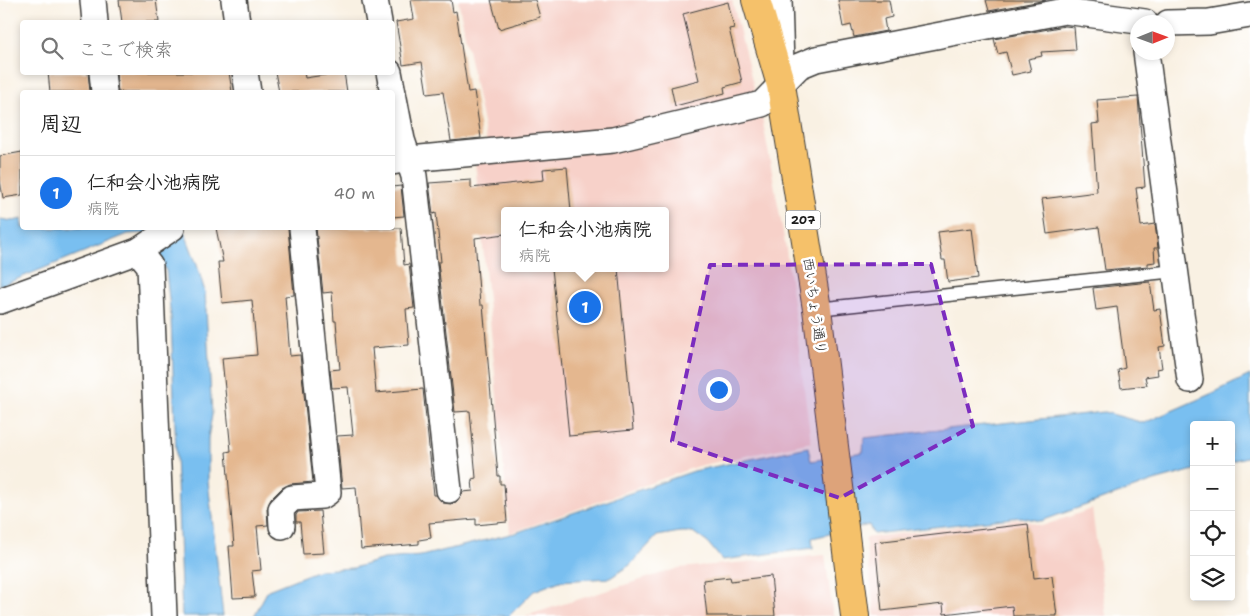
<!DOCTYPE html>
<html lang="ja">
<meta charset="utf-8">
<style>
body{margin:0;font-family:"Shantell Sans","Klee One",sans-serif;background:#f6f6f6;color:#222}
.controls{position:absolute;right:15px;bottom:15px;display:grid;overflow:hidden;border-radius:5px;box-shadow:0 2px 8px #0003}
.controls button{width:45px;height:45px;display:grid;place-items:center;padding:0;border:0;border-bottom:1px solid #e0e0e0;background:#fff;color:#222;font:25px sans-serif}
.compass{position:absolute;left:1130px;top:15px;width:45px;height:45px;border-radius:50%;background:#fff;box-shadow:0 2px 8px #0003;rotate:89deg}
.you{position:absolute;left:718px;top:389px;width:18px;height:18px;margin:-12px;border:4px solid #fff;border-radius:50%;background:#1a73e8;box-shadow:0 0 0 8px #1a73e833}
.badge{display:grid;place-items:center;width:32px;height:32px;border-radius:50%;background:#1a73e8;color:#fff;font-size:16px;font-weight:700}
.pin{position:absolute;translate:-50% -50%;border:2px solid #fff;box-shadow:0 1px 5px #0006}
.popup{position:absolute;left:501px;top:207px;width:168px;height:65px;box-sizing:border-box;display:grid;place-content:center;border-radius:5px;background:#fff;filter:drop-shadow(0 1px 4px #0005);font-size:16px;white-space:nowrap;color:#767676}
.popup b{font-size:19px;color:#222}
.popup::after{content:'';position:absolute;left:50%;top:100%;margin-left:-10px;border:10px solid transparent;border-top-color:#fff}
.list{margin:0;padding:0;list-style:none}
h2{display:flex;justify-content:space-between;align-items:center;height:65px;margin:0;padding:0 20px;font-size:21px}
h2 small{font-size:16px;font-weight:400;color:#767676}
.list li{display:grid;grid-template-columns:32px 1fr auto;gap:15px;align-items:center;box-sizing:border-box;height:75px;padding:0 20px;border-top:1px solid #e0e0e0}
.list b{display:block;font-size:19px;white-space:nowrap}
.list p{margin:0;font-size:16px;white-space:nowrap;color:#767676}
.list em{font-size:16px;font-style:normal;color:#767676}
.icon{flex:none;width:28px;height:28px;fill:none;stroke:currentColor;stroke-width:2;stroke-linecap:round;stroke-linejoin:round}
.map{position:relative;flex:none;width:1250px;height:616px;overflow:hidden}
.search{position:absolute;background:#fff;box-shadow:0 2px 8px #0003;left:20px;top:20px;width:375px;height:55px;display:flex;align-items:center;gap:12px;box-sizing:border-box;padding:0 18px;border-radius:5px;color:#767676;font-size:19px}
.panel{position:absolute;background:#fff;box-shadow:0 2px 8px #0003;left:20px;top:90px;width:375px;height:140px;border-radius:5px}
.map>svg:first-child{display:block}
.built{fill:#f7d1c9;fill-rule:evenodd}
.water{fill:#79bff0;stroke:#4a6e86}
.building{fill:#e4b78f}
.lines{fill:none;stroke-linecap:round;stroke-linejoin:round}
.lane-casing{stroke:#3d3c3a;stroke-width:15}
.street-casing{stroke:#3d3c3a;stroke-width:28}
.highway-casing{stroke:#3d3c3a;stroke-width:30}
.lane{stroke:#fff;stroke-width:12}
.street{stroke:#fff;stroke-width:25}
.highway{stroke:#f5c16b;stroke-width:28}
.marked{fill:#7b2cbf;fill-opacity:0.2;stroke:#7b2cbf;stroke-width:4;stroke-dasharray:10 6;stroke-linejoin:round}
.labels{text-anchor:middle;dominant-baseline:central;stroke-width:5;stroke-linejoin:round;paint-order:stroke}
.shield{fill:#fff;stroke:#606060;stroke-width:1}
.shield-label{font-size:12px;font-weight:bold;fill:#1c1c1c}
.street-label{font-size:14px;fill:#1c1c1c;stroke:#fff}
</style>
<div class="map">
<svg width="1250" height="616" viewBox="0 0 1250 616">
<rect width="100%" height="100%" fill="#fff"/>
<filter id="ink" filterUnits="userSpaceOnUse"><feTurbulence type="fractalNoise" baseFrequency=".02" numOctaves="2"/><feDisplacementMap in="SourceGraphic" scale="10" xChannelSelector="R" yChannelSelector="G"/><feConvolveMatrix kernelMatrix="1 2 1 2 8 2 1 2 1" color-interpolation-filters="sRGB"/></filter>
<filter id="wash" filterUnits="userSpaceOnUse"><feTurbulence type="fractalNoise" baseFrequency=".0096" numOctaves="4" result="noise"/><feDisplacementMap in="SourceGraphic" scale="20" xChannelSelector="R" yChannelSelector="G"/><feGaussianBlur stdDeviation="1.12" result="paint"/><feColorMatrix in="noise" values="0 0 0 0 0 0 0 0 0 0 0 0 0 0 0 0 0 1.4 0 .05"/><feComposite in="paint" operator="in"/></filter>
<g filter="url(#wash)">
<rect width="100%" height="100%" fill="#f9f1e3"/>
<g class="built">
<polygon points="458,0 732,0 756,96 616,132 487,143"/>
<path d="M762,117L786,249L811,442L698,466L510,533L475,161L616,148ZM505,211H665V268H505Z"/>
<polygon points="1092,509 1106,616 875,616 865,538 1021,519 1042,526"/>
<polygon points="825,555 833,616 525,616 679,568"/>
</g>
<g class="water">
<polygon points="0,219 13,221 22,219 22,228 181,228 185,233 197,265 205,292 212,415 208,438 208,481 223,616 182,616 171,318 166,271 159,254 143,233 128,234 0,286"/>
<polygon points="1250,375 1250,456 1231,461 1231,425 1194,425 1194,470 1154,481 1041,521 1021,517 873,534 869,525 812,538 813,548 722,560 708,543 693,532 680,532 657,536 630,565 610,578 560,581 534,591 509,616 254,616 268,590 319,570 353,568 384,559 421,556 515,533 694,471 808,447 811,461 863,452 864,438 1104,412 1144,423 1215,392"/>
</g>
<g id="blocks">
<g class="building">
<polygon points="119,0 156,0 159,22 122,22"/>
<polygon points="411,0 451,0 453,12 456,11 468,92 474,91 481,138 451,141 443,92 427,94 422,62 403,65 396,22 414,19"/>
<polygon points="491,0 535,0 540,17 499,29"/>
<polygon points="838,0 889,0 892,17 884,19 886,31 854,37 851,25 843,27"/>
<polygon points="986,0 1046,0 989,11"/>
<polygon points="728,2 734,28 729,29 742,82 724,87 725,93 675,106 671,87 699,80 683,14"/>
<polygon points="1065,26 1074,27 1076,50 1041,52 1042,56 1028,59 1031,71 1012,75 1006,52 998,54 994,39"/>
<polygon points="48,72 88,72 90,92 50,92"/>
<polygon points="116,72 229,72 232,92 118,92"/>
<polygon points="275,72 304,72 305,78 344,72 347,92 279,92"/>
<polygon points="1138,97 1145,187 1136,188 1141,226 1155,224 1158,248 1154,248 1155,262 1148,263 1148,266 1105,270 1099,227 1047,234 1042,199 1097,192 1092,124 1099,123 1097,100"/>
<polygon points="22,152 22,195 3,198 0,180 0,156"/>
<polygon points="567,167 571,211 505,211 505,234 475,238 480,305 483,305 498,476 500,476 500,484 504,484 507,522 476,525 476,519 429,523 431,538 419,540 419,544 361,549 356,487 342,488 337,436 353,435 348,387 332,388 330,370 340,369 336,321 334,321 332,292 323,293 316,228 401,228 404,265 409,264 414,308 406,309 409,345 372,348 376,393 423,389 434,495 436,495 443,503 451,504 458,501 463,492 473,491 472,479 476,478 470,411 455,412 438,262 441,262 436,213 433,214 429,183 471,180 471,188 544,180 543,169"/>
<polygon points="401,186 404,216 392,217 392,187"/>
<polygon points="216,228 288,228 294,295 285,296 290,356 300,355 313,482 290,484 282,488 271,499 267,509 268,525 257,526 261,570 252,571 255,597 233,598 229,546 234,546 226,452 231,451 222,358 257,355 252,300 222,303 218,262 223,262"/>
<polygon points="972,228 978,278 948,282 945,260 942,260 938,232"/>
<polygon points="552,268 618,268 633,430 569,436"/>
<polygon points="1150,282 1154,310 1160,309 1165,346 1159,347 1162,368 1157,369 1158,375 1145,377 1147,385 1121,388 1118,370 1125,368 1117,307 1096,310 1093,288"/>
<polygon points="320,511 324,553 303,554 300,522 296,522 296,515 298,512"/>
<polygon points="1028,524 1034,578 1052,576 1057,616 1013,616 1012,606 944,614 943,604 882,611 875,542"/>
<polygon points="771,576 775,616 707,616 703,580 730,577 731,581"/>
</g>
</g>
</g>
<g filter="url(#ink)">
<use href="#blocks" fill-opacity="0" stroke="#3d3c3a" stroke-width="1"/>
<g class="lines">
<g class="lane-casing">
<polyline id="lane" points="817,309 1175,271"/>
</g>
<g class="street-casing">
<g id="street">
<polyline points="93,0 95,22"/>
<polyline points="234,0 237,22"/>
<polyline points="375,0 379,22"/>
<polyline points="779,0 781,65"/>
<polyline points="1168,23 1209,22 1250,15"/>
<polyline points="1146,52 1190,380"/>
<polyline points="102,72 104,92"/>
<polyline points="245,72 248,92"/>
<polyline points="389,72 402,140 414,176 449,490"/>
<polyline points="392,162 410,159 613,140 762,104 799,66 816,59 1065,11 1145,22"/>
<polyline points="138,251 150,266 164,616"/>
<polyline points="0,301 138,251 172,228"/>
<polyline points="282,526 281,509 292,498 322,496 328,492 302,228"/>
</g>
</g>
<g class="highway-casing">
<polyline id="highway" points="756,0 781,85 817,309 855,616"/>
</g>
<use href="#lane" class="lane"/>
<use href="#street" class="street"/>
<use href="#highway" class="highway"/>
</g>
</g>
<path class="marked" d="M931,264L973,426L840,498L672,441L710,265Z"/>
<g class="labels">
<rect class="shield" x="785.5" y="210.5" width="35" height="19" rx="4"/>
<g class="shield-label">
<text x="803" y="220">207</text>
</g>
<g class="street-label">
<text transform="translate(815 306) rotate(82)">西いちょう通り</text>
</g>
</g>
</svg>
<div class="controls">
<button>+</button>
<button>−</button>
<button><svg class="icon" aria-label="locate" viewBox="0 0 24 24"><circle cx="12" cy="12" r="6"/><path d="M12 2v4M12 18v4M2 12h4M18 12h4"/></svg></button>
<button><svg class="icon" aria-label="layers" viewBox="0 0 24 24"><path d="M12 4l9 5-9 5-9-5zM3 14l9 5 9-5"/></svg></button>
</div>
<svg class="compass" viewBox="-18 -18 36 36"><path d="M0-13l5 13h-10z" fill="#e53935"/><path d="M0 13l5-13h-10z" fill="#767676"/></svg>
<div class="you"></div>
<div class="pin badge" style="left:585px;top:307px">1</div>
<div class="popup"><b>仁和会小池病院</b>病院</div>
<div class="search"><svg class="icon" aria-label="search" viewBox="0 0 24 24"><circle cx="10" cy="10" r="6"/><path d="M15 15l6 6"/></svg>ここで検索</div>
<section class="panel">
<h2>周辺<small></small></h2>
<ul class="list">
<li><span class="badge">1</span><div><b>仁和会小池病院</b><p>病院</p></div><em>40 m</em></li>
</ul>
</section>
</div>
